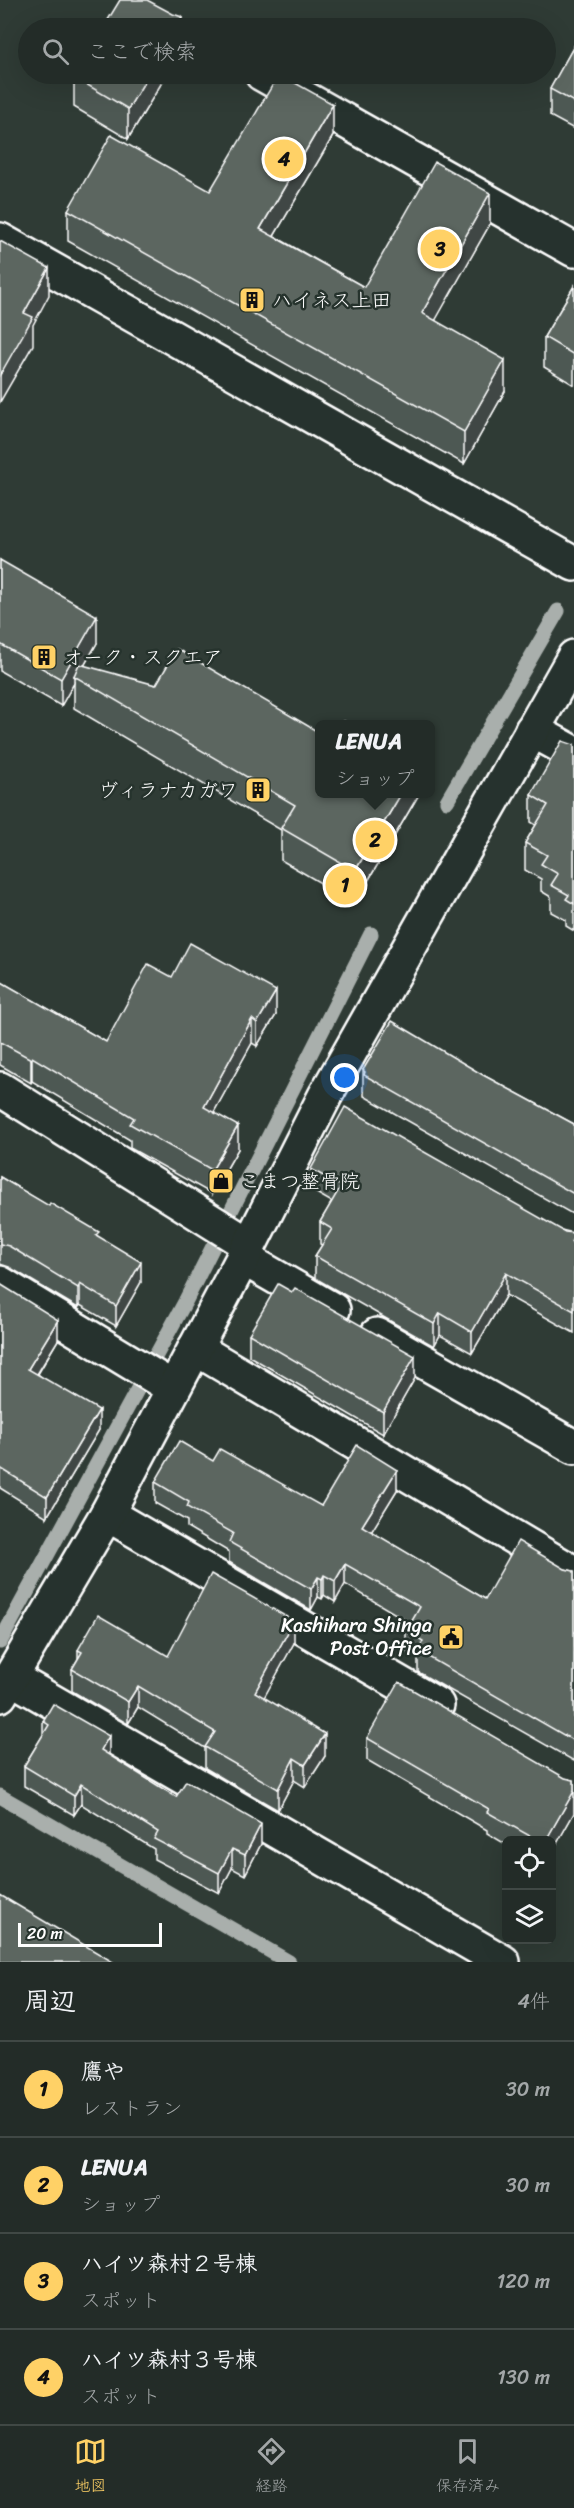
<!DOCTYPE html>
<html lang="ja">
<meta charset="utf-8">
<style>
body{margin:0;font-family:Sriracha,"Klee One",sans-serif;background:#2b3430;color:#f1f3f6}
.controls{position:absolute;right:18px;bottom:18px;display:grid;overflow:hidden;border-radius:9px;box-shadow:0 6px 24px #0002}
.controls button{width:54px;height:54px;display:grid;place-items:center;padding:0;border:0;border-bottom:2px solid #404845;background:#232c28;color:#f1f3f6;font:30px sans-serif}
.scale{position:absolute;left:18px;bottom:15px;width:144px;box-sizing:border-box;padding-left:6px;border:3px solid #fff;border-top:0;font-size:16px;line-height:21px;white-space:nowrap;color:#fff;-webkit-text-stroke:4px #26332d;paint-order:stroke}
.you{position:absolute;left:345px;top:1078px;width:21px;height:21px;margin:-15px;border:4px solid #fff;border-radius:50%;background:#1a73e8;box-shadow:0 0 0 9px #1a73e833}
.badge{display:grid;place-items:center;width:39px;height:39px;border-radius:50%;background:#ffd166;color:#111;font-size:20px;font-weight:700}
.pin{position:absolute;translate:-50% -50%;border:3px solid #fff;box-shadow:0 2px 6px #0006}
.popup{position:absolute;left:315px;top:720px;width:120px;height:78px;box-sizing:border-box;display:grid;place-content:center;border-radius:9px;background:#232c28;filter:drop-shadow(0 2px 4px #0005);font-size:20px;white-space:nowrap;color:#a3a7a8}
.popup b{font-size:22px;color:#f1f3f6}
.popup::after{content:'';position:absolute;left:50%;top:100%;margin-left:-12px;border:12px solid transparent;border-top-color:#232c28}
.list{margin:0;padding:0;list-style:none}
h2{display:flex;justify-content:space-between;align-items:center;height:78px;margin:0;padding:0 24px;font-size:26px}
h2 small{font-size:20px;font-weight:400;color:#a3a7a8}
.list li{display:grid;grid-template-columns:39px 1fr auto;gap:18px;align-items:center;box-sizing:border-box;height:96px;padding:0 24px;border-top:2px solid #404845}
.list b{display:block;font-size:22px;white-space:nowrap}
.list p{margin:0;font-size:20px;white-space:nowrap;color:#a3a7a8}
.list em{font-size:20px;font-style:normal;color:#a3a7a8}
.icon{flex:none;width:33px;height:33px;fill:none;stroke:currentColor;stroke-width:2;stroke-linecap:round;stroke-linejoin:round}
.map{position:relative;flex:none;width:574px;height:1962px;overflow:hidden}
.search{position:absolute;background:#232c28;box-shadow:0 6px 24px #0002;left:18px;right:18px;top:18px;height:66px;display:flex;align-items:center;gap:15px;box-sizing:border-box;padding:0 21px;border-radius:33px;color:#a3a7a8;font-size:22px}
.sheet{height:462px;background:#232c28}
nav{display:flex;justify-content:space-around;align-items:center;box-sizing:border-box;height:84px;border-top:2px solid #404845;background:#232c28;font-size:16px;color:#a3a7a8}
nav a{display:grid;justify-items:center;gap:3px}
nav .on{color:#ffd166}
.map>svg:first-child{display:block}
.lines{fill:none;stroke-linecap:round;stroke-linejoin:round}
.stream{stroke:#a9afac;stroke-width:15}
.minor-casing{stroke:#fff;stroke-width:38}
.minor{stroke:#26332d;stroke-width:33}
.wall{fill:#4e5853;stroke:#fff;stroke-width:1.5}
.shaded-wall{fill:#404744;stroke:#fff;stroke-width:1.5}
.building{fill:#5b6661;stroke:#fff;stroke-width:1.5}
.labels{text-anchor:middle;dominant-baseline:central;stroke-width:5;stroke-linejoin:round;paint-order:stroke}
.poi-label{font-size:20px;fill:#fff;stroke:#26332d;text-anchor:start}
</style>
<div class="map">
<svg width="574" height="1962" viewBox="0 0 574 1962">
<rect width="100%" height="100%" fill="#2f3b35"/>
<filter id="ink" filterUnits="userSpaceOnUse"><feTurbulence type="fractalNoise" baseFrequency=".0167" numOctaves="2"/><feDisplacementMap in="SourceGraphic" scale="12" xChannelSelector="R" yChannelSelector="G"/><feConvolveMatrix kernelMatrix="1 2 1 2 8 2 1 2 1" color-interpolation-filters="sRGB"/></filter>
<g filter="url(#ink)">
<g class="lines">
<g class="stream">
<polyline points="447,801 558,611"/>
<polyline points="0,1642 185,1302 371,934"/>
<polyline points="0,1796 289,1962"/>
</g>
<g class="minor-casing">
<g id="minor">
<polyline points="262,74 574,250"/>
<polyline points="0,240 574,564"/>
<polyline points="532,730 574,753"/>
<polyline points="0,1089 249,1245"/>
<polyline points="243,1258 333,1310"/>
<polyline points="0,1283 173,1388"/>
<polyline points="377,1335 574,1447"/>
<polyline points="195,1348 574,1573"/>
<polyline points="107,1514 437,1705"/>
<polyline points="10,1677 503,1962"/>
<polyline points="0,1695 107,1514 243,1258 325,1096 574,657"/>
</g>
</g>
<use href="#minor" class="minor"/>
</g>
<g class="wall">
<polygon points="574,46 574,129 550,116 550,89"/>
<polygon points="77,74 167,74 128,139 74,107 74,77"/>
<polygon points="333,136 274,236 364,287 490,224 435,320 505,391 464,464 68,241 68,210 210,191"/>
<polygon points="574,286 574,385 544,367 544,337"/>
<polygon points="0,560 97,643 84,666 418,794 418,796 355,903 281,860 281,830 74,708 74,683 61,706 0,671"/>
<polygon points="574,745 574,931 566,926 566,920 551,912 551,897 541,891 541,879 525,870 525,843 536,825 531,822 531,795"/>
<polygon points="172,977 276,1015 257,1046 252,1043 214,1112 238,1149 212,1194 130,1148 130,1140 32,1081 31,1083 0,1065 0,981 106,1042"/>
<polygon points="363,1070 483,1075 574,1124 574,1215 364,1096 364,1092 363,1092"/>
<polygon points="311,1169 574,1233 574,1333 506,1295 472,1353 440,1335 434,1346 315,1278 315,1256 322,1245 320,1244 320,1222 332,1202 311,1190"/>
<polygon points="0,1177 99,1237 141,1282 116,1326 80,1305 78,1308 9,1267 0,1264"/>
<polygon points="0,1284 58,1340 38,1374 99,1430 47,1517 0,1488"/>
<polygon points="292,1292 415,1378 383,1434 249,1356 249,1334"/>
<polygon points="213,1461 321,1506 397,1490 371,1532 485,1599 565,1569 574,1571 574,1761 418,1672 418,1659 406,1652 406,1631 411,1623 345,1584 335,1602 324,1595 322,1599 318,1597 311,1610 229,1562 229,1552 187,1527 187,1521 155,1503 155,1482"/>
<polygon points="294,1643 264,1697 325,1756 305,1787 294,1780 278,1810 205,1768 205,1748 138,1707 128,1724 72,1691 72,1669 78,1659 78,1650 168,1656"/>
<polygon points="43,1721 109,1756 176,1797 261,1844 245,1875 232,1868 219,1893 154,1859 154,1849 81,1804 74,1815 24,1786 24,1766 43,1735"/>
<polygon points="367,1738 574,1780 574,1813 552,1852 552,1840 507,1840 507,1845 487,1833 487,1830 367,1760"/>
</g>
<g class="shaded-wall">
<polygon points="182,17 182,28 175,28"/>
<polygon points="149,74 167,74 128,139 128,109"/>
<polygon points="333,104 333,136 260,260 260,229"/>
<polygon points="490,193 490,224 422,344 422,313"/>
<polygon points="49,268 49,295 33,325 33,345 0,402 0,375 24,313"/>
<polygon points="505,360 505,391 464,464 464,432"/>
<polygon points="97,616 97,643 77,678 74,676 74,683 61,706 61,679"/>
<polygon points="401,794 418,794 418,796 355,903 355,871"/>
<polygon points="276,991 276,1015 257,1046 257,1023"/>
<polygon points="252,1019 252,1043 204,1130 204,1107"/>
<polygon points="32,1057 32,1081 31,1083 31,1059"/>
<polygon points="238,1126 238,1149 212,1194 212,1170"/>
<polygon points="141,1262 141,1282 116,1326 116,1306"/>
<polygon points="506,1273 506,1295 472,1353 472,1332"/>
<polygon points="80,1284 80,1305 78,1308 78,1288"/>
<polygon points="440,1313 440,1335 434,1346 434,1324"/>
<polygon points="58,1320 58,1340 28,1389 28,1369"/>
<polygon points="415,1356 415,1378 383,1434 383,1412"/>
<polygon points="99,1410 99,1430 47,1517 47,1497"/>
<polygon points="397,1470 397,1490 362,1547 362,1526"/>
<polygon points="345,1564 345,1584 335,1602 335,1581"/>
<polygon points="324,1575 324,1595 322,1599 322,1579"/>
<polygon points="318,1577 318,1597 311,1610 311,1589"/>
<polygon points="294,1621 294,1643 255,1714 255,1692"/>
<polygon points="138,1686 138,1707 128,1724 128,1702"/>
<polygon points="325,1734 325,1756 305,1787 305,1765"/>
<polygon points="109,1736 109,1756 101,1750"/>
<polygon points="294,1758 294,1780 278,1810 278,1789"/>
<polygon points="81,1784 81,1804 74,1815 74,1796"/>
<polygon points="574,1791 574,1813 552,1852 552,1840 546,1840"/>
<polygon points="261,1824 261,1844 245,1875 245,1855"/>
<polygon points="232,1849 232,1868 219,1893 219,1873"/>
</g>
<g class="building">
<polygon points="120,0 147,0 173,14 182,17 175,28 103,28"/>
<polygon points="574,46 574,102 550,89"/>
<polygon points="77,74 149,74 128,109 74,77"/>
<polygon points="279,74 333,104 260,229 364,287 435,162 490,193 422,313 505,360 464,432 68,210 111,135 210,191"/>
<polygon points="0,241 49,268 24,313 33,317 0,375"/>
<polygon points="574,286 574,355 544,337"/>
<polygon points="0,560 97,616 61,679 0,644"/>
<polygon points="177,649 320,733 320,794 401,794 355,871 281,828 295,805 74,676 79,664 156,685"/>
<polygon points="344,721 351,724 342,724"/>
<polygon points="562,741 574,745 574,904 566,899 569,895 551,885 558,874 541,864 547,855 525,843 548,805 531,795"/>
<polygon points="190,943 276,991 257,1023 252,1019 204,1107 238,1126 212,1170 130,1124 134,1118 32,1057 31,1059 0,1042 0,981 106,1042 148,964 172,977"/>
<polygon points="392,1021 483,1075 574,1124 574,1194 364,1075 365,1072 363,1070"/>
<polygon points="345,1107 565,1232 574,1233 574,1237 571,1242 574,1244 574,1311 506,1273 472,1332 440,1313 434,1324 315,1256 332,1229 320,1222 341,1186 311,1169"/>
<polygon points="0,1177 49,1206 50,1203 99,1232 96,1235 141,1262 116,1306 80,1284 78,1288 9,1246 0,1244"/>
<polygon points="0,1284 58,1320 28,1369 99,1410 47,1497 0,1468"/>
<polygon points="278,1284 292,1292 295,1288 415,1356 383,1412 249,1334"/>
<polygon points="179,1441 213,1461 220,1449 321,1506 357,1445 397,1470 362,1526 485,1599 518,1541 565,1569 574,1571 574,1741 418,1651 423,1641 406,1631 420,1607 345,1564 335,1581 324,1575 322,1579 318,1577 311,1589 229,1542 233,1533 187,1507 189,1502 155,1482"/>
<polygon points="211,1574 294,1621 255,1692 325,1734 305,1765 294,1758 278,1789 205,1747 215,1732 138,1686 128,1702 72,1669 82,1652 78,1650 98,1615 168,1656"/>
<polygon points="399,1682 565,1778 574,1780 574,1791 546,1840 537,1840 487,1812 489,1809 367,1738"/>
<polygon points="53,1704 109,1736 101,1750 176,1797 186,1781 261,1824 245,1855 232,1849 219,1873 154,1839 158,1832 81,1784 74,1796 24,1766 49,1725 43,1721"/>
<polygon points="0,1895 113,1962 0,1962"/>
</g>
</g>
<defs>
<g id="building-square" transform="scale(1.35)"><rect x="-9" y="-9" width="18" height="18" rx="4" fill="#ffd166" stroke="#26332d"/><path d="M-4-6H4V6H1V3H-1V6H-4ZM-2.5-4.3h1.7v1.8h-1.7ZM.8-4.3h1.7v1.8H.8ZM-2.5-1h1.7V.8h-1.7ZM.8-1h1.7V.8H.8Z" fill="#111"/></g>
<g id="shop-square" transform="scale(1.35)"><rect x="-9" y="-9" width="18" height="18" rx="4" fill="#ffd166" stroke="#26332d"/><path d="M-5-2.5h2.3a2.7 3.5 0 0 1 5.4 0H5L5.5 6h-11ZM-1.5-2.5h3a1.5 2.3 0 0 0-3 0Z" fill="#111"/></g>
<g id="civic-square" transform="scale(1.35)"><rect x="-9" y="-9" width="18" height="18" rx="4" fill="#ffd166" stroke="#26332d"/><path d="M-.6-6.5H3V-4.5H.6V-3L4-1V1h2V6H-6V1h2V-1L-.6-3ZM-1.2 2.5V6h2.4V2.5Z" fill="#111"/></g>
</defs>
<g fill-rule="evenodd">
<use href="#building-square" x="252" y="300"/>
<use href="#building-square" x="44" y="657"/>
<use href="#building-square" x="258" y="790"/>
<use href="#shop-square" x="221" y="1181"/>
<use href="#civic-square" x="451" y="1637"/>
</g>
<g class="labels">
<g class="poi-label">
<text x="272" y="300">ハイネス上田</text>
<text x="63" y="657">オーク・スクエア</text>
<text x="238" y="790" text-anchor="end">ヴィラナカガワ</text>
<text x="240" y="1181">こまつ整骨院</text>
<text x="432" y="1625" text-anchor="end">Kashihara Shinga<tspan x="432" dy="23">Post Office</tspan></text>
</g>
</g>
</svg>
<div class="controls">
<button><svg class="icon" aria-label="locate" viewBox="0 0 24 24"><circle cx="12" cy="12" r="6"/><path d="M12 2v4M12 18v4M2 12h4M18 12h4"/></svg></button>
<button><svg class="icon" aria-label="layers" viewBox="0 0 24 24"><path d="M12 4l9 5-9 5-9-5zM3 14l9 5 9-5"/></svg></button>
</div>
<div class="scale">20 m</div>
<div class="you"></div>
<div class="pin badge" style="left:345px;top:885px">1</div>
<div class="pin badge" style="left:375px;top:840px">2</div>
<div class="popup"><b>LENUA</b>ショップ</div>
<div class="pin badge" style="left:440px;top:249px">3</div>
<div class="pin badge" style="left:284px;top:159px">4</div>
<div class="search"><svg class="icon" aria-label="search" viewBox="0 0 24 24"><circle cx="10" cy="10" r="6"/><path d="M15 15l6 6"/></svg>ここで検索</div>
</div>
<section class="sheet">
<h2>周辺<small>4件</small></h2>
<ul class="list">
<li><span class="badge">1</span><div><b>鷹や</b><p>レストラン</p></div><em>30 m</em></li>
<li><span class="badge">2</span><div><b>LENUA</b><p>ショップ</p></div><em>30 m</em></li>
<li><span class="badge">3</span><div><b>ハイツ森村２号棟</b><p>スポット</p></div><em>120 m</em></li>
<li><span class="badge">4</span><div><b>ハイツ森村３号棟</b><p>スポット</p></div><em>130 m</em></li>
</ul>
</section>
<nav>
<a class="on"><svg class="icon" aria-label="map" viewBox="0 0 24 24"><path d="M3 6l6-2 6 2 6-2v14l-6 2-6-2-6 2zM9 4v14M15 6v14"/></svg>地図</a>
<a><svg class="icon" aria-label="directions" viewBox="0 0 24 24"><path d="M12 3l9 9-9 9-9-9zM9 14v-3h6M13 9l2 2-2 2"/></svg>経路</a>
<a><svg class="icon" aria-label="saved" viewBox="0 0 24 24"><path d="M7 4h10v16l-5-4-5 4z"/></svg>保存済み</a>
</nav>
